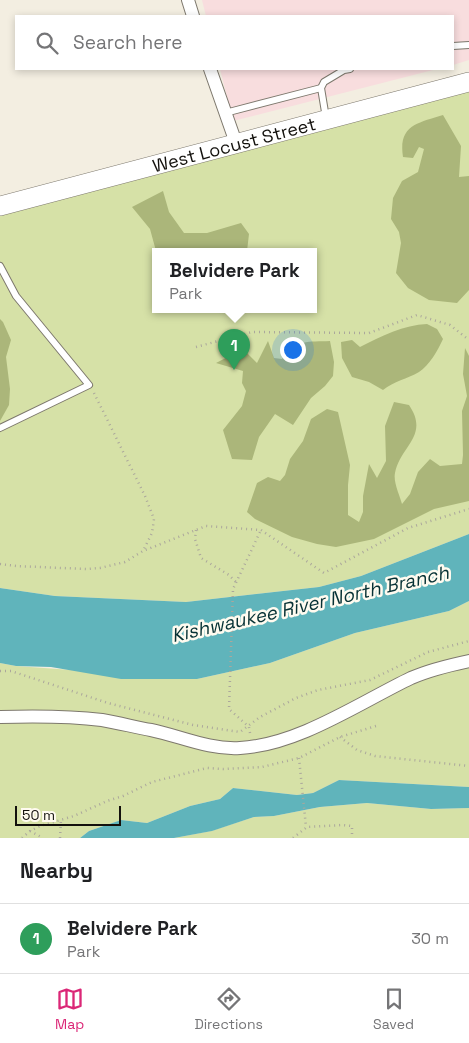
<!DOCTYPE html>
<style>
body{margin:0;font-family:"Space Grotesk",sans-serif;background:#f6f6f6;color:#202124}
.scale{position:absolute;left:15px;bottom:12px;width:106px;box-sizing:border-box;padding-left:5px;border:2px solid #13110d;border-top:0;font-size:14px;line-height:18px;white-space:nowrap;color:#13110d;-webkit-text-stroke:4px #fffbf0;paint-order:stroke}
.you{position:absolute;left:292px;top:349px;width:18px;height:18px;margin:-12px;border:4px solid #fff;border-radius:50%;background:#1a73e8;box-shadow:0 0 0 8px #1a73e833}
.badge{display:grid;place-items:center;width:32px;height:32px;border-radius:50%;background:#db2777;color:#fff;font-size:16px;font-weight:700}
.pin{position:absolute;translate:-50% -41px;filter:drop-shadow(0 1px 2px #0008)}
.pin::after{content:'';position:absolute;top:26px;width:18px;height:15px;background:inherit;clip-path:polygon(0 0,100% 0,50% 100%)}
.popup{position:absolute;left:152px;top:248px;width:165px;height:65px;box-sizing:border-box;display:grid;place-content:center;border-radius:0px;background:#fff;filter:drop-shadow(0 1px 4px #0005);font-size:16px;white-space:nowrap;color:#757577}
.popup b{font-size:19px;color:#202124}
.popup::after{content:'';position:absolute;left:50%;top:100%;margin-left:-10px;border:10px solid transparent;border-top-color:#fff}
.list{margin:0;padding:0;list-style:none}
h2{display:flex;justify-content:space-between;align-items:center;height:65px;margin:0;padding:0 20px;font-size:21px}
h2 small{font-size:16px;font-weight:400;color:#757577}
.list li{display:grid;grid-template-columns:32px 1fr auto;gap:15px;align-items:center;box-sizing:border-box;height:70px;padding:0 20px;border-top:1px solid #e0e0e0}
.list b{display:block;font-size:19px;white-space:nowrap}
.list p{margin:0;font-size:16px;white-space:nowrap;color:#757577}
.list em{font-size:16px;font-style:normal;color:#757577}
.icon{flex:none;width:28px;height:28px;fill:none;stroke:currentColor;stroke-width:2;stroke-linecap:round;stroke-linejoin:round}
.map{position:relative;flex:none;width:469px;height:838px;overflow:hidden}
.search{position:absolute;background:#fff;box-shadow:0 2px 8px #0003;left:15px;right:15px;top:15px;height:55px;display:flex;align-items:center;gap:12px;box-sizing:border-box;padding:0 18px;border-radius:0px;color:#757577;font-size:19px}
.sheet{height:135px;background:#fff}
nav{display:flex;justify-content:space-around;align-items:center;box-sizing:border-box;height:70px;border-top:1px solid #e0e0e0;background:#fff;font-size:14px;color:#757577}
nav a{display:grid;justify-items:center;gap:2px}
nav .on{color:#db2777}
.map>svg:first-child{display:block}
.industrial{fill:#f8ddde}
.green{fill:#d6e1a7;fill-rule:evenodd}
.forest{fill:#abb67a}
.water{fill:#60b4bb}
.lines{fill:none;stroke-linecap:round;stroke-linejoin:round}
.lane-casing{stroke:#7d786d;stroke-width:8}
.street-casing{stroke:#7d786d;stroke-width:14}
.secondary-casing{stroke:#7d786d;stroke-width:20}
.path{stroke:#aba79c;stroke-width:2.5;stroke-dasharray:1 4;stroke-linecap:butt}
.lane{stroke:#fff;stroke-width:6}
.street{stroke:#fff;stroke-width:12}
.secondary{stroke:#fff;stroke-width:19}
.labels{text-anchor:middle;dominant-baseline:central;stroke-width:5;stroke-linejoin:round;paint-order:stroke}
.street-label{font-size:18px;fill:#13110d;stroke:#fffbf0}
.water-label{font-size:19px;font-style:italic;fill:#073235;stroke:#fffbf0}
</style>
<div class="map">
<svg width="469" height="838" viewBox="0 0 469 838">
<rect width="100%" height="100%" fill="#f3eee1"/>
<g class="industrial">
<polygon points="202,0 469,0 469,60 453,65 453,16 206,16"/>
<polygon points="220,69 437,69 233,121"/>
</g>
<g class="green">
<path d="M469,82V534L361,576L319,587L186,602L55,596L0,588V206ZM155,251H313V309H155Z"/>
<polygon points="469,601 469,787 339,780 313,793 297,795 233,788 220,799 190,806 147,823 121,820 89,831 80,838 0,838 0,663 16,666 197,679 270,663 355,633 449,611"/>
<polygon points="367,803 431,809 469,808 469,838 174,838 211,831 254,817 274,816 320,807"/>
</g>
<g class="forest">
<path d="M443,115L461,146L459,177L469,176V290L457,303L429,300L408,288L396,273L401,243L399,232L391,219L393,198L402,181L418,172L424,149L419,147L413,158L403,157C398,125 418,123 443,115Z"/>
<polygon points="163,191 169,212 184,233 207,233 241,223 249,234 247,251 156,251 150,229 132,207"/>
<polygon points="0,319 3,322 11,340 6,357 10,389 9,405 0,421"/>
<path d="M427,324L437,329L443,339C438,350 429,366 419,372C407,379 394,381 383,390L369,382L352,377L342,358L341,342L352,340L360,347C381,336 404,325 427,324Z"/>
<path d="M268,341L274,358L282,359C295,339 309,342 330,341L334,362L333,376L325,386L311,398L293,425L275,414L259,437L252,460L232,459L223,430L242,406L246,391L242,383L243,371L216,363L243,349L257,363Z"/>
<path d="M465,348L469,356V501L434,509L374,539L336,547L317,544L292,537L255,519L247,512L257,483L268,477L280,481L285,475L290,459L303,441L311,419L327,409L338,412L350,465L348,485V515L359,522L363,512V496L369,464L377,478L386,461L385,426L394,402L409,405C430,436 400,446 395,473C393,482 400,496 402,504L410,494L418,472L430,459L440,466L462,464L463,455L462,411L467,396L463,374Z"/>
</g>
<g class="water">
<polygon points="469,534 469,601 449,611 355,633 270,663 197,679 121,679 51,667 16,666 0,663 0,588 55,596 186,602 319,587 361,576"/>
<polygon points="339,780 469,787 469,808 431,809 367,803 320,807 274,816 254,817 212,831 174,838 80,838 89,831 121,820 147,823 190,806 220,799 233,788 297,795 313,793"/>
</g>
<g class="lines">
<g class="lane-casing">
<g id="lane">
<polyline points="453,46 469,45"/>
<polyline points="225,113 321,88"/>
<polyline points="326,118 321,88 324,82 344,70 350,69"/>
<polyline points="0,266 16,296 89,385 0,428"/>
</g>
</g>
<g class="street-casing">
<g id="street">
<polyline points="188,0 193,16"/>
<polyline points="210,69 236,143"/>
<path d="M0,717C34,716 69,716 102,720C119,723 135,727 151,730C180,736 209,750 240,748C298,745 359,703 411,678C429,670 450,665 469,661"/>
</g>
</g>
<g class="secondary-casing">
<g id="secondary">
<path id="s1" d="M0,206L469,82"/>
</g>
</g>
<g class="path">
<polyline points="196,347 252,332 369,333 417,315 450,325 469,340"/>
<polyline points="94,393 145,496 154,519 152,533 144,549"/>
<polyline points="196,530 195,539 201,558 229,575 236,582"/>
<polyline points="0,564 16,566 86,569 100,568 125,562 143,551 206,526 261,530 324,573 408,528 469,509"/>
<polyline points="0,671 11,671 108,703 193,725 240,732 260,717 296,698 318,690 370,680 428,652 469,641"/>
<polyline points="250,733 249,727 229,709 233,589 261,530"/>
<polyline points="340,737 357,750 375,756 469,766"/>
<polyline points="299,758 306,827"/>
<polyline points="30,831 43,838"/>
<polyline points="22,838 30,831 40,826 74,816 107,801 123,796 152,782 207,768 223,769 262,767 299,758 340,737 376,726"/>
<polyline points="60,838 61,820"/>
<polyline points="293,838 307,827 342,825 352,826 352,838"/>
</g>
<use href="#lane" class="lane"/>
<use href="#street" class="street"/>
<use href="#secondary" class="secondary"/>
</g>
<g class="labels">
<g class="street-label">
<text stroke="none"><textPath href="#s1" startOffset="242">West Locust Street</textPath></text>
</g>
<g class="water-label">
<text transform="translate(310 604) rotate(-13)">Kishwaukee River North Branch</text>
</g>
</g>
</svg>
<div class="scale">50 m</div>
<div class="you"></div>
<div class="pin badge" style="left:234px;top:370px;background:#2e9e5b">1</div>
<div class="popup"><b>Belvidere Park</b>Park</div>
<div class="search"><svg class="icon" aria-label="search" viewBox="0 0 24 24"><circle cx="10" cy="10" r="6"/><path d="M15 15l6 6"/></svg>Search here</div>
</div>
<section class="sheet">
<h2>Nearby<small></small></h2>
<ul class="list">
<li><span class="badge" style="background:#2e9e5b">1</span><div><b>Belvidere Park</b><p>Park</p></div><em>30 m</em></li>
</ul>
</section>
<nav>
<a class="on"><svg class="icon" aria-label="map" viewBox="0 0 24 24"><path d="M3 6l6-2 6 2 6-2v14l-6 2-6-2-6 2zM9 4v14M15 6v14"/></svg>Map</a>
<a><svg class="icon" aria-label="directions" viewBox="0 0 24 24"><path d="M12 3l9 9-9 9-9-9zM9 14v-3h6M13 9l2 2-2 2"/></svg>Directions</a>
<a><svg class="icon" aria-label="saved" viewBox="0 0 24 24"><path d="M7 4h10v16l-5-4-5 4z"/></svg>Saved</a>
</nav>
